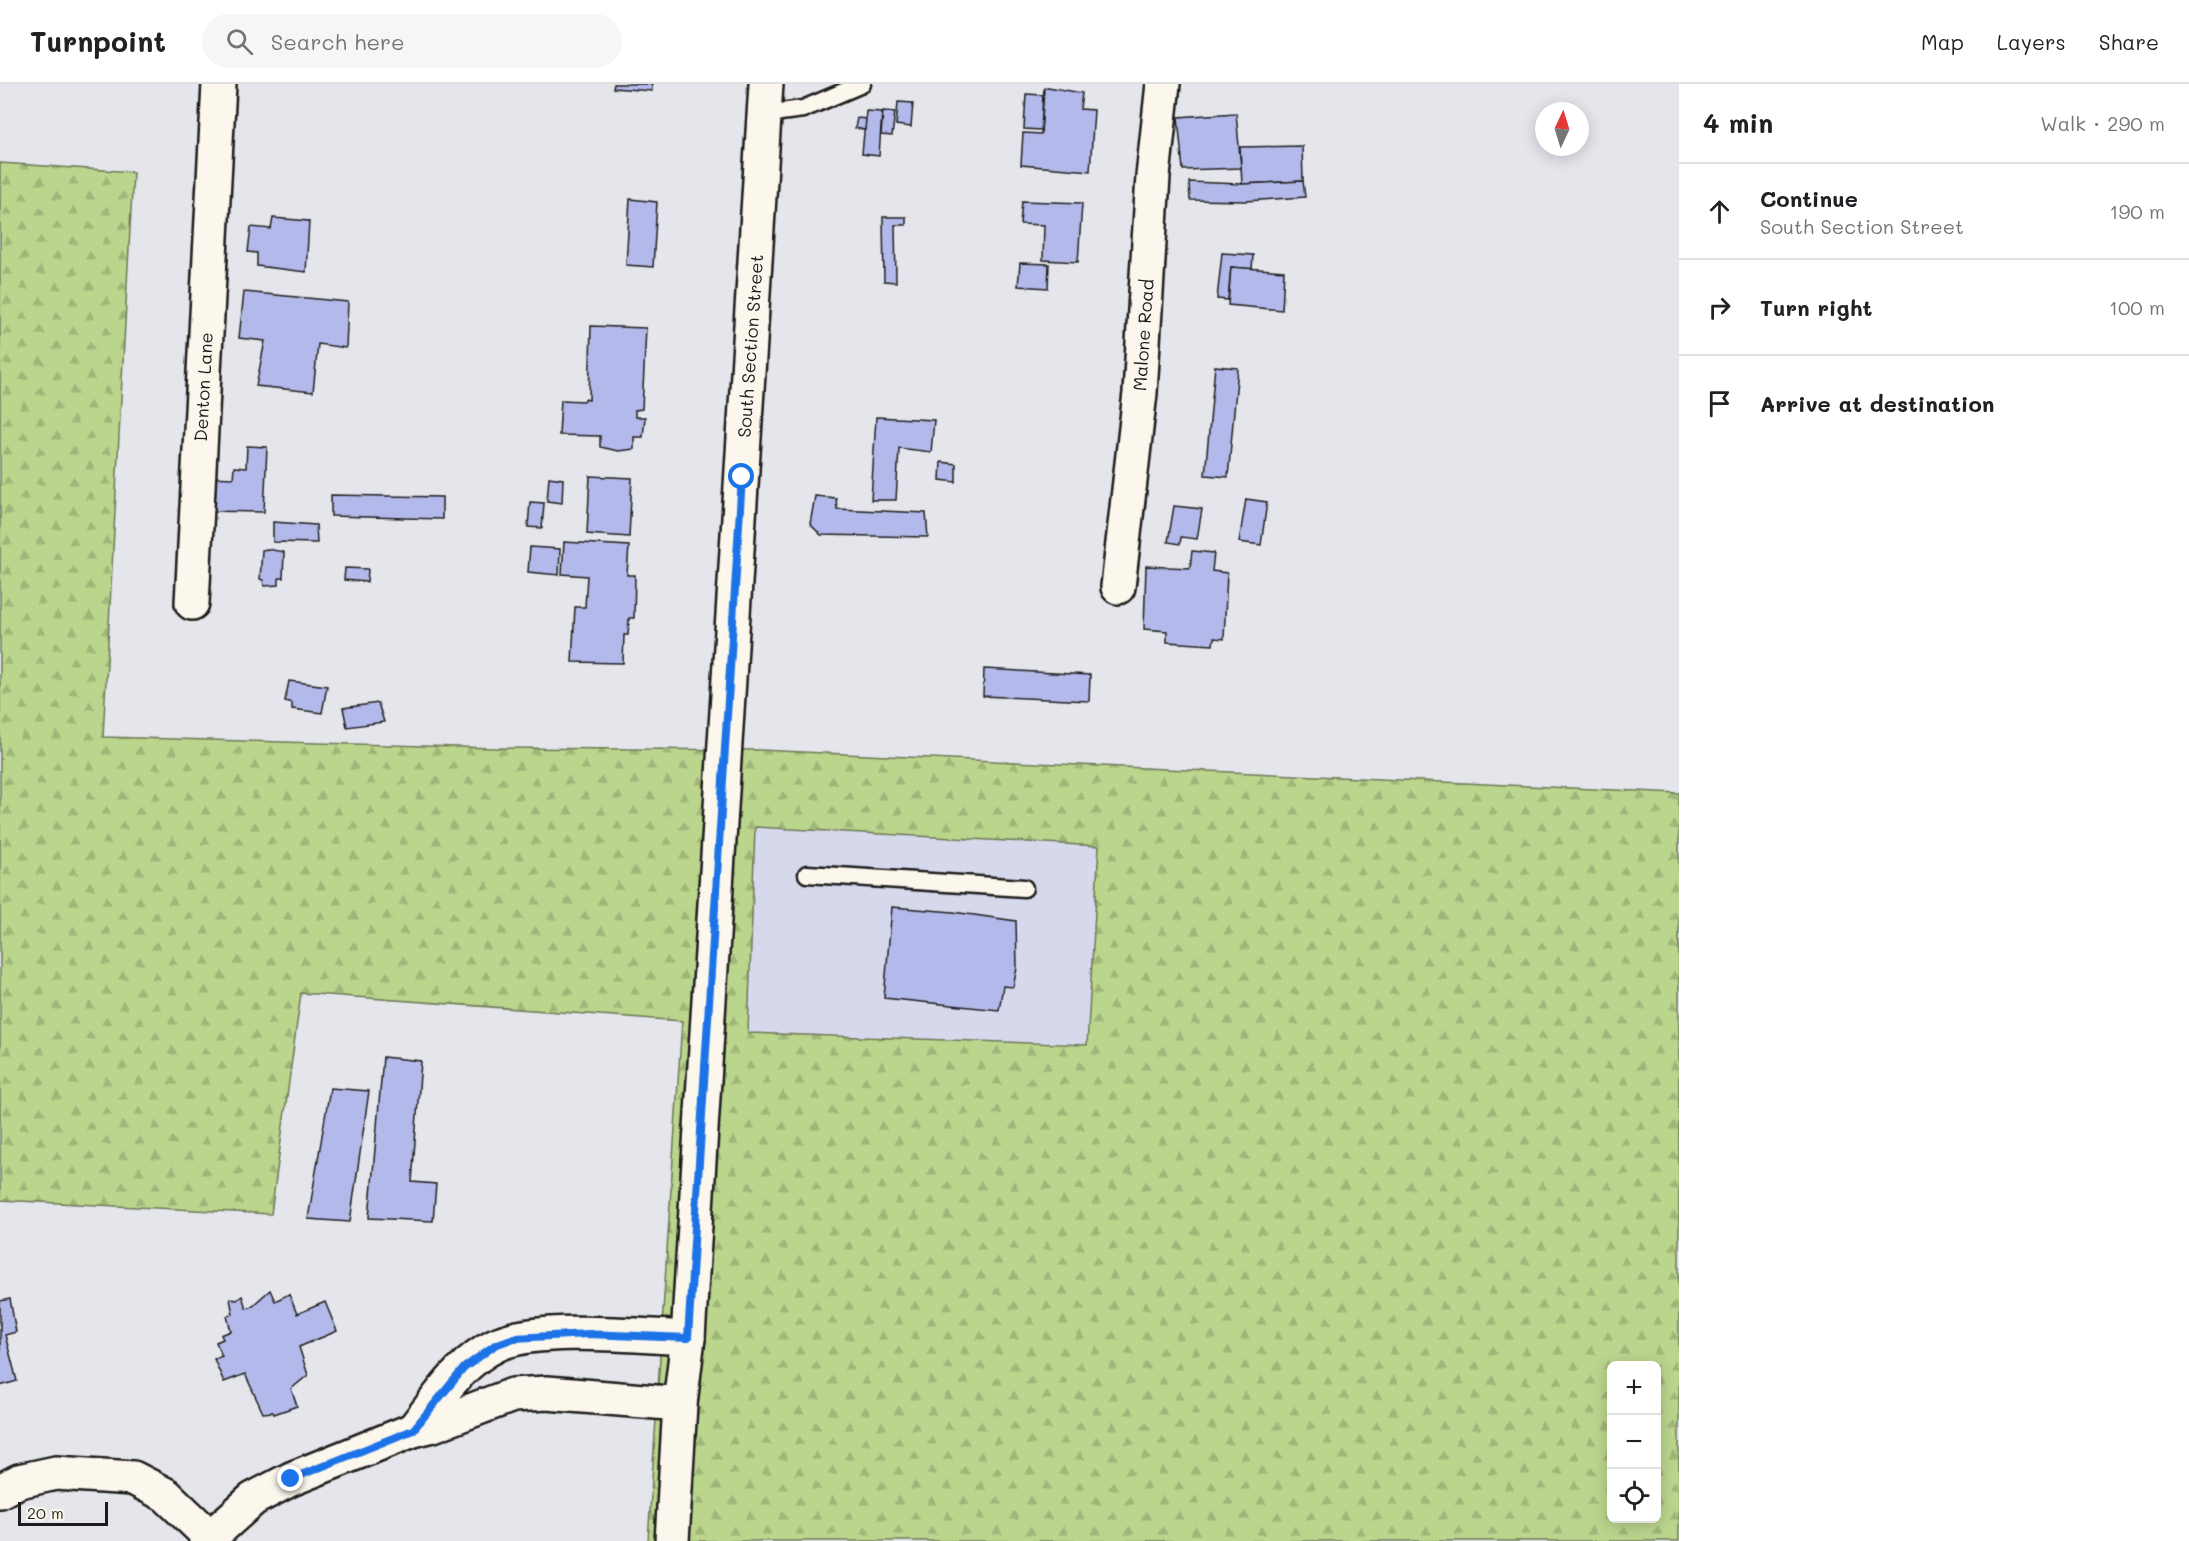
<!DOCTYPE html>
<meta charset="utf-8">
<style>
body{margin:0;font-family:Mali,sans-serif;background:#f6f6f6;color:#202124}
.controls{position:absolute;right:18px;bottom:18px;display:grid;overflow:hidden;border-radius:9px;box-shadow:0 3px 15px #0003}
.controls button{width:54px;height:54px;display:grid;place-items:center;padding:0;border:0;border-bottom:2px solid #e0e0e0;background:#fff;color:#202124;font:30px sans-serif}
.compass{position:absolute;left:1535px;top:18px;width:54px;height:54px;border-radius:50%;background:#fff;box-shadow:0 3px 15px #0003;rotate:4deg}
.scale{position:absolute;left:18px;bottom:15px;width:90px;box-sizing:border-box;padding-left:6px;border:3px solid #1c1c1c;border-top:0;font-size:16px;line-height:21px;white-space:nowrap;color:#1c1c1c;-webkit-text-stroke:4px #fbf7ec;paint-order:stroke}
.stop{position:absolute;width:18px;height:18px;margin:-14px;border:4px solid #1a73e8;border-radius:50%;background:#fff}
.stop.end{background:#1a73e8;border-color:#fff;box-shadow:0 2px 6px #0008}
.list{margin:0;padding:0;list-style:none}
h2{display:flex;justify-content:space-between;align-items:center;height:78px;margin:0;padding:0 24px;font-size:26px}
h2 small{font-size:20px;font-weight:400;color:#757577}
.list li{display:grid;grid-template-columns:39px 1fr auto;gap:18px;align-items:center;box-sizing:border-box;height:96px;padding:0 24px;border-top:2px solid #e0e0e0}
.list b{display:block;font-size:22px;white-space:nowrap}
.list p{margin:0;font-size:20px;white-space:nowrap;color:#757577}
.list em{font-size:20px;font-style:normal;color:#757577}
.icon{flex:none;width:33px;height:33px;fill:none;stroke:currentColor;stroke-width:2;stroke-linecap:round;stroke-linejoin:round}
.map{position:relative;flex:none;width:1679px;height:1457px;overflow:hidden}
header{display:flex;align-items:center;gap:36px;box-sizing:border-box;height:84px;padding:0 30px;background:#fff;border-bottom:2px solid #e0e0e0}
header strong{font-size:28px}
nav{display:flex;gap:33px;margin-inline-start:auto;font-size:21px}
.search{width:420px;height:54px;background:#f6f6f6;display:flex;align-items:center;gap:15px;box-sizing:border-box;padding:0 21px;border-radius:33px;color:#757577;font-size:22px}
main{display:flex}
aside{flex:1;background:#fff}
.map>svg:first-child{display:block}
.built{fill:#d6d8ec}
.forest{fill:url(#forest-firs);stroke:#6c7854;stroke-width:1.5;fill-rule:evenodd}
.building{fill:#b3baeb;stroke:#1c1c1c;stroke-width:1.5}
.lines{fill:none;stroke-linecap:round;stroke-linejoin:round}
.service-casing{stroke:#1c1c1c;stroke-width:21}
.minor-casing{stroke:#1c1c1c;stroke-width:38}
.tertiary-casing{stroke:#1c1c1c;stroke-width:38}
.service{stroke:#fbf7ec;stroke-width:16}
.minor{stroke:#fbf7ec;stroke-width:33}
.tertiary{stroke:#fbf7ec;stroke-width:33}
.route{stroke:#1a73e8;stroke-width:8}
.labels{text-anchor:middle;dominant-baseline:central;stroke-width:5;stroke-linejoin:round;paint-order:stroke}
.street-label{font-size:18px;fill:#1c1c1c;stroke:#fbf7ec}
</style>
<header>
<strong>Turnpoint</strong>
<div class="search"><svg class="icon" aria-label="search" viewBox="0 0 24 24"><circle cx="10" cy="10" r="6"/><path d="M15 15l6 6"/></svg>Search here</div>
<nav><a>Map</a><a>Layers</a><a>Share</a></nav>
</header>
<main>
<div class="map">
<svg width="1679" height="1457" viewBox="0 0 1679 1457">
<defs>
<pattern id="forest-firs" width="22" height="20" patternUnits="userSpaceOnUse" patternTransform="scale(1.5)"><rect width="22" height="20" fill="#bbd58d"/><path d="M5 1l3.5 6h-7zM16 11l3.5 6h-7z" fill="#a0b679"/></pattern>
</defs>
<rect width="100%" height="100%" fill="#e5e5ec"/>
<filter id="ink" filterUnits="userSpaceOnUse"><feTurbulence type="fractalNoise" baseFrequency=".0167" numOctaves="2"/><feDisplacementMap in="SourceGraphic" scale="12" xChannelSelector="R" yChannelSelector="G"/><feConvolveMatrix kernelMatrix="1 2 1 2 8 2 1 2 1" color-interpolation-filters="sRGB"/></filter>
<g filter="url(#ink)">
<polygon class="built" points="755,742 1100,762 1087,962 748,949"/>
<path class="forest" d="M0,79L133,88L103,653L494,664L760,666L1679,709V1457H648L682,937L301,909L271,1130L0,1116ZM755,743L1099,762L1087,961L748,949ZM1612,1282H1656V1434H1612Z"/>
<g class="building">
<polygon points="614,0 652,0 652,7 613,4"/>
<polygon points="1048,3 1082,9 1080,25 1094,26 1090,87 1021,81 1023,49 1041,50 1044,4"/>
<polygon points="1026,10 1043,11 1041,46 1024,45"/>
<polygon points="898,18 913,19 911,43 896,41"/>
<polygon points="866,27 882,28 879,72 862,70"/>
<polygon points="883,27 895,28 892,52 881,51"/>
<polygon points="1236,29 1241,84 1183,86 1178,33"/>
<polygon points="857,34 866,35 865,46 855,44"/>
<polygon points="1302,62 1303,97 1242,100 1240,63"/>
<polygon points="1303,97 1305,113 1246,117 1190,116 1189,98 1242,100"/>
<polygon points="630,115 657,118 653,183 626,181"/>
<polygon points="1022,117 1082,119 1078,178 1043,176 1044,141 1020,140"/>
<polygon points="883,133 906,133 906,141 895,141 896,198 884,197"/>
<polygon points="273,134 309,137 306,188 257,182 257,169 248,168 251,143 271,145"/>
<polygon points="1222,169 1253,171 1252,185 1231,183 1228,216 1217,215"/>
<polygon points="1020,179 1049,180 1048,204 1018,202"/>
<polygon points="1231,183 1284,187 1282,226 1228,221"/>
<polygon points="244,208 348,218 346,264 318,260 313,308 256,302 265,257 239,254"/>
<polygon points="591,242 646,244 642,325 635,326 635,333 645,333 643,353 634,353 634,365 618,367 600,363 600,352 559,351 561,316 584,317 585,315 589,316"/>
<polygon points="1215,282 1238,284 1228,393 1205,391"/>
<polygon points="876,333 934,336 931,368 899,364 896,416 871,416"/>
<polygon points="247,362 267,363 264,428 207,427 209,393 233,394 234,383 246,384"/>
<polygon points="941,378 956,380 956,398 940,396"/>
<polygon points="590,392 632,394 629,453 587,450"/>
<polygon points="549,393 563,395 562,419 547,417"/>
<polygon points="331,411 442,413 442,435 331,432"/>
<polygon points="815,412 836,414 837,425 926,429 928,453 821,451 810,440"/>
<polygon points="1246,415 1267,418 1261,461 1239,458"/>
<polygon points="530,418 544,419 542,444 528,443"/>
<polygon points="1174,422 1202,425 1197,455 1181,453 1180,460 1168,458"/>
<polygon points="273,438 316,441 317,459 273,458"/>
<polygon points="564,458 629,462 627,491 635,491 634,534 629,534 628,551 624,551 623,579 572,578 575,523 585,523 587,492 562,490"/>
<polygon points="530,463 560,465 559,491 528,488"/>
<polygon points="267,465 284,468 283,494 279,494 279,501 264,502 263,496 260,495 262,466"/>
<polygon points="1192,467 1214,469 1212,487 1227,489 1224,555 1214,554 1213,561 1167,558 1167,547 1144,545 1146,482 1190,484"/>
<polygon points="345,484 368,485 367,498 344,496"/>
<polygon points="984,585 1090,591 1089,617 983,612"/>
<polygon points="289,597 327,602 322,629 292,625 292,619 285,617"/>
<polygon points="378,619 384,638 347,643 343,624"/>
<polygon points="892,823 953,828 1016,837 1017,884 1013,903 1003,902 999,926 884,914"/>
<polygon points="383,973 421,977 412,1098 436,1100 433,1137 369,1134"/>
<polygon points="330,1004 369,1007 350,1138 308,1135"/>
<polygon points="270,1206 275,1217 289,1210 297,1230 325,1218 337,1247 299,1263 308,1291 291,1305 297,1322 274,1330 273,1328 263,1329 245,1290 224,1298 214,1275 222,1272 216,1258 223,1255 221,1251 231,1247 227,1232 233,1230 230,1215 237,1216 242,1212 246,1224 252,1222"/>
<polygon points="10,1215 16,1248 5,1251 17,1297 0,1302 0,1217"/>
</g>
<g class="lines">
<g class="service-casing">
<g id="service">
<polyline points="765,30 803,25 862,0"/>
<polyline points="807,790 1024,804"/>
</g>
</g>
<g class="minor-casing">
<g id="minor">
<polyline points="1118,503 1140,309 1153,92 1163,0"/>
<polyline points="192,519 219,0"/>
<path d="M413,1346C437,1316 460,1278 496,1261C536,1241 642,1252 688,1254"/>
<polyline points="0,1407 19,1397 56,1389 133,1394 166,1411 210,1453"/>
<polyline points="206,1457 253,1415 291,1395 413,1346 433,1341 513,1311 547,1309 680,1320"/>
</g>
</g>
<g class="tertiary-casing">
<polyline id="tertiary" points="672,1457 680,1320 688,1254 766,0"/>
</g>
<use href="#service" class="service"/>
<use href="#minor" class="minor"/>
<use href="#tertiary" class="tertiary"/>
</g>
</g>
<g class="lines" filter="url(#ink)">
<polyline class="route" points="291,1395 413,1346 464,1284 495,1261 514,1254 588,1250 688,1254 742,393"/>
</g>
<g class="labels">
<g class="street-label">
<text transform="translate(1143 251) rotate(-86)">Malone Road</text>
<text transform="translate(750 262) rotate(-86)">South Section Street</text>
<text transform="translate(203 303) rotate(-87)">Denton Lane</text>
</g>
</g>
</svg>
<div class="controls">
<button>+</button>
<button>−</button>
<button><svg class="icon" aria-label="locate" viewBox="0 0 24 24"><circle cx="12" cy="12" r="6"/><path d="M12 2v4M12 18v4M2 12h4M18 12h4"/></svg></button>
</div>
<svg class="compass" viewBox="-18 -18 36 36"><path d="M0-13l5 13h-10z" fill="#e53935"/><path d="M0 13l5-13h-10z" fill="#757577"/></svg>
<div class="scale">20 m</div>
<div class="stop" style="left:742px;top:393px"></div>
<div class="stop end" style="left:291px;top:1395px"></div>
</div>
<aside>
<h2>4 min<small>Walk · 290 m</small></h2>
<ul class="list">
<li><svg class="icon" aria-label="ahead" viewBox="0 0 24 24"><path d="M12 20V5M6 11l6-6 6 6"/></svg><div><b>Continue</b><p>South Section Street</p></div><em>190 m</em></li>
<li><svg class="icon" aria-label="right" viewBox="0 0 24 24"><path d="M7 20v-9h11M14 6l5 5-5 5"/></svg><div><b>Turn right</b></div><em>100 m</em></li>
<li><svg class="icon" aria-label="arrive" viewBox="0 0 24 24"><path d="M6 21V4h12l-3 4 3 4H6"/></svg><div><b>Arrive at destination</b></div></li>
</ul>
</aside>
</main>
